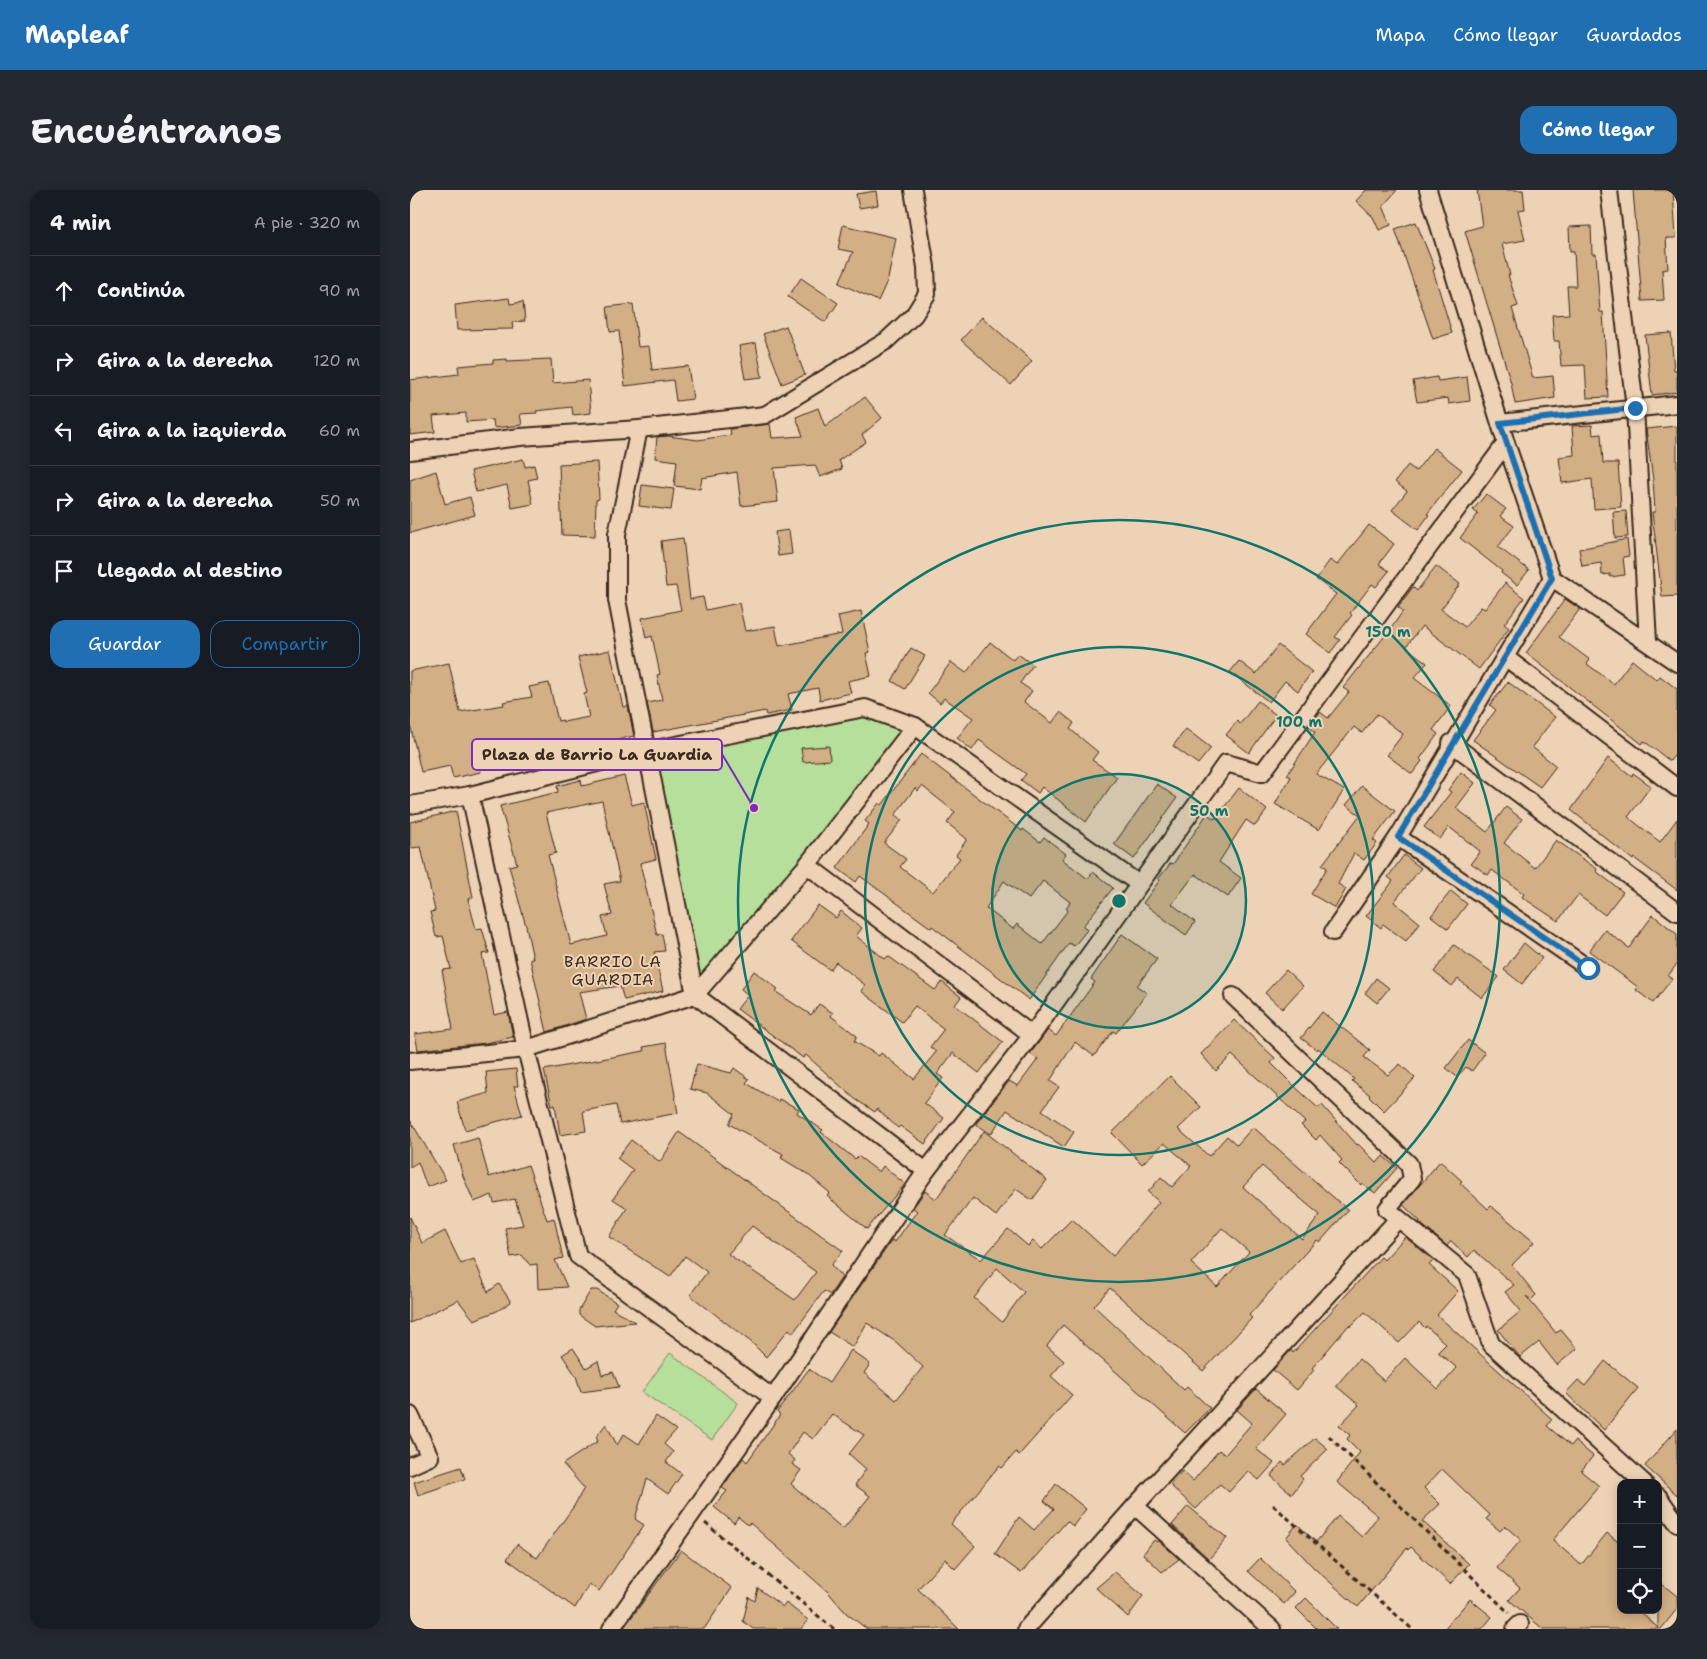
<!DOCTYPE html>
<html lang="es">
<meta charset="utf-8">
<style>
body{margin:0;font-family:"Shantell Sans",sans-serif;background:#242831;color:#f1f3f6}
.controls{position:absolute;right:15px;bottom:15px;display:grid;overflow:hidden;border-radius:10px;box-shadow:0 2px 12px #0003}
.controls button{width:45px;height:45px;display:grid;place-items:center;padding:0;border:0;border-bottom:1px solid #363941;background:#171b24;color:#f1f3f6;font:25px sans-serif}
.stop{position:absolute;width:15px;height:15px;margin:-11px;border:4px solid #1f6fb2;border-radius:50%;background:#fff}
.stop.end{background:#1f6fb2;border-color:#fff;box-shadow:0 1px 5px #0008}
.list{margin:0;padding:0;list-style:none}
h2{display:flex;justify-content:space-between;align-items:center;height:65px;margin:0;padding:0 20px;font-size:21px}
h2 small{font-size:16px;font-weight:400;color:#9ea1a6}
.list li{display:grid;grid-template-columns:32px 1fr auto;gap:15px;align-items:center;box-sizing:border-box;height:70px;padding:0 20px;border-top:1px solid #363941}
.list b{display:block;font-size:19px;white-space:nowrap}
.list em{font-size:16px;font-style:normal;color:#9ea1a6}
.actions{display:flex;gap:10px;padding:15px 20px}
.actions a{flex:1;padding:11px 0;border:1px solid #1f6fb2;border-radius:15px;text-align:center;font-size:18px;color:#1f6fb2}
.actions .main{background:#1f6fb2;color:#fff}
.icon{flex:none;width:28px;height:28px;fill:none;stroke:currentColor;stroke-width:2;stroke-linecap:round;stroke-linejoin:round}
.map{position:relative;flex:none;width:1267px;height:1439px;overflow:hidden;border-radius:15px}
header{display:flex;align-items:center;gap:30px;box-sizing:border-box;height:70px;padding:0 25px;background:#1f6fb2;color:#fff}
header strong{font-size:24px}
nav{display:flex;gap:28px;margin-inline-start:auto;font-size:18px}
.intro{display:flex;align-items:center;justify-content:space-between;box-sizing:border-box;height:120px;padding:0 30px}
h1{margin:0;font-size:35px}
.button{padding:12px 22px;border-radius:15px;background:#1f6fb2;color:#fff;font-size:18px;font-weight:700}
main{display:flex;gap:30px;padding:0 30px}
aside{flex:1;background:#171b24;border-radius:15px;box-shadow:0 2px 12px #0003}
.map>svg:first-child{display:block}
.green{fill:#b6df9b;stroke:#78845c}
.building{fill:#d3af85;stroke:#3b2a1e;fill-rule:evenodd}
.lines{fill:none;stroke-linecap:round;stroke-linejoin:round}
.street-casing{stroke:#3b2a1e;stroke-width:20}
.path{stroke:#3b2a1e;stroke-width:3;stroke-dasharray:5 4;stroke-linecap:butt}
.street{stroke:#eed2b5;stroke-width:16}
.route{stroke:#1f6fb2;stroke-width:6}
.ring{fill:none;stroke:#0f766e;stroke-width:2.5}
.labels{text-anchor:middle;dominant-baseline:central;stroke-width:4;stroke-linejoin:round;paint-order:stroke}
.neighbourhood-label{font-size:16px;letter-spacing:1px;fill:#3b2a1e;stroke:#eed2b5}
.centre{fill:#0f766e;stroke:#eed2b5;stroke-width:2.5}
.ring-label{font-size:15px;text-anchor:middle;font-weight:bold;fill:#0f766e;stroke:#eed2b5;stroke-width:4;stroke-linejoin:round;paint-order:stroke}
.leader{fill:none;stroke:#7b2cbf;stroke-width:2}
.callout-dot{fill:#7b2cbf;stroke:#eed2b5;stroke-width:2}
.callout{fill:#eed2b5;stroke:#7b2cbf;stroke-width:2}
.callout-label{font-size:16px;text-anchor:middle;font-weight:bold;fill:#3b2a1e}
</style>
<header>
<strong>Mapleaf</strong>
<nav><a>Mapa</a><a>Cómo llegar</a><a>Guardados</a></nav>
</header>
<div class="intro"><h1>Encuéntranos</h1><a class="button">Cómo llegar</a></div>
<main>
<aside>
<h2>4 min<small>A pie · 320 m</small></h2>
<ul class="list">
<li><svg class="icon" aria-label="ahead" viewBox="0 0 24 24"><path d="M12 20V5M6 11l6-6 6 6"/></svg><div><b>Continúa</b></div><em>90 m</em></li>
<li><svg class="icon" aria-label="right" viewBox="0 0 24 24"><path d="M7 20v-9h11M14 6l5 5-5 5"/></svg><div><b>Gira a la derecha</b></div><em>120 m</em></li>
<li><svg class="icon" aria-label="left" viewBox="0 0 24 24"><path d="M17 20v-9H6M10 6l-5 5 5 5"/></svg><div><b>Gira a la izquierda</b></div><em>60 m</em></li>
<li><svg class="icon" aria-label="right" viewBox="0 0 24 24"><path d="M7 20v-9h11M14 6l5 5-5 5"/></svg><div><b>Gira a la derecha</b></div><em>50 m</em></li>
<li><svg class="icon" aria-label="arrive" viewBox="0 0 24 24"><path d="M6 21V4h12l-3 4 3 4H6"/></svg><div><b>Llegada al destino</b></div></li>
</ul>
<div class="actions"><a class="main">Guardar</a><a>Compartir</a></div>
</aside>
<div class="map">
<svg width="1267" height="1439" viewBox="0 0 1267 1439">
<rect width="100%" height="100%" fill="#eed2b5"/>
<filter id="ink" filterUnits="userSpaceOnUse"><feTurbulence type="fractalNoise" baseFrequency=".02" numOctaves="2"/><feDisplacementMap in="SourceGraphic" scale="10" xChannelSelector="R" yChannelSelector="G"/><feConvolveMatrix kernelMatrix="1 2 1 2 8 2 1 2 1" color-interpolation-filters="sRGB"/></filter>
<g filter="url(#ink)">
<g class="green">
<polygon points="455,518 505,536 285,805 235,561"/>
<polygon points="260,1163 328,1213 302,1250 232,1202"/>
</g>
<g class="building">
<polygon points="956,0 987,0 973,16 981,35 969,40 963,27 946,11"/>
<polygon points="1067,0 1113,0 1115,19 1108,20 1115,50 1092,54 1100,85 1098,85 1108,116 1102,118 1123,188 1143,186 1145,208 1105,214 1101,193 1055,41 1072,36"/>
<polygon points="1223,0 1263,0 1266,48 1256,48 1258,79 1252,80 1254,110 1232,111"/>
<polygon points="466,1 468,15 449,18 446,4"/>
<polygon points="1006,32 1025,79 1023,80 1042,143 1023,149 985,39"/>
<polygon points="433,35 486,48 478,89 468,111 429,93 443,62 428,59"/>
<polygon points="1181,36 1182,64 1186,64 1190,122 1193,122 1198,207 1177,208 1175,175 1151,176 1149,151 1144,151 1142,125 1159,124 1157,96 1166,96 1164,61 1160,61 1159,37"/>
<polygon points="391,88 428,113 415,132 378,107"/>
<polygon points="99,108 100,114 113,112 115,131 102,132 103,139 47,140 45,115"/>
<polygon points="223,114 228,157 239,156 242,180 278,176 283,209 266,211 263,190 215,196 209,141 200,142 197,117"/>
<polygon points="572,127 622,171 601,195 551,150"/>
<polygon points="376,136 395,185 372,194 353,144"/>
<polygon points="1261,143 1264,180 1267,180 1267,202 1242,205 1235,145"/>
<polygon points="346,153 352,187 335,189 329,156"/>
<polygon points="97,169 97,171 141,169 143,193 178,190 181,223 163,225 162,217 126,221 127,223 110,224 112,235 84,238 83,230 56,232 56,223 23,226 25,242 0,245 0,190 49,184 48,176 83,173 83,170"/>
<polygon points="1027,187 1028,191 1057,187 1060,211 1039,214 1038,208 1007,212 1003,191"/>
<polygon points="455,207 472,228 452,245 456,252 429,270 432,279 410,287 405,275 364,278 368,312 331,316 327,282 292,288 290,299 264,296 267,271 245,268 247,247 258,246 288,250 321,245 320,239 360,234 362,248 393,246 386,227 408,218 415,237"/>
<polygon points="1182,235 1183,245 1191,244 1193,273 1208,273 1211,317 1184,319 1182,289 1152,293 1149,267 1164,265 1162,236"/>
<polygon points="1267,236 1267,406 1252,407 1242,322 1245,322 1243,290 1236,239"/>
<polygon points="1024,258 1052,280 1017,324 1019,325 1008,340 982,320 997,301 985,292 998,275 1006,281"/>
<polygon points="113,269 115,277 124,275 127,288 118,290 123,314 102,318 97,295 66,302 61,281"/>
<polygon points="187,272 189,309 186,310 185,346 152,345 149,274"/>
<polygon points="26,281 35,314 60,307 65,325 0,343 0,290"/>
<polygon points="232,295 264,299 261,320 229,316"/>
<polygon points="1076,304 1096,319 1090,326 1104,336 1088,357 1119,380 1107,395 1091,383 1092,381 1050,348 1068,324 1063,320"/>
<polygon points="1216,321 1218,347 1205,348 1203,322"/>
<polygon points="959,335 984,354 969,374 979,381 966,397 962,394 940,423 942,425 925,447 930,450 920,463 896,444 926,404 906,389 920,370 927,375"/>
<polygon points="379,340 382,364 368,366 365,342"/>
<polygon points="273,348 280,409 293,407 296,420 329,413 335,441 365,436 369,456 432,444 428,426 451,421 460,462 456,463 461,486 438,491 441,503 410,510 408,498 378,504 382,520 356,525 355,521 243,542 237,513 252,510 247,485 250,484 242,446 236,448 232,428 271,420 266,396 256,397 251,351"/>
<polygon points="1217,349 1219,366 1213,367 1215,385 1200,387 1200,384 1192,385 1191,373 1172,376 1169,359"/>
<polygon points="1026,376 1050,394 1031,419 1055,437 1071,417 1075,419 1095,393 1114,408 1094,434 1099,438 1069,479 1012,436 996,457 1017,473 1004,488 1041,516 1023,540 1028,544 1010,569 1012,571 1002,584 977,565 993,544 967,524 952,543 944,537 906,584 934,600 909,640 865,614 881,587 877,585 905,542 899,537 910,522 918,528 939,502 933,498 982,437 993,421 988,417 1003,397 1007,401"/>
<polygon points="1155,409 1170,419 1149,447 1180,470 1177,474 1204,494 1222,470 1247,490 1250,486 1267,499 1267,562 1260,571 1234,551 1232,554 1116,463"/>
<polygon points="580,452 603,470 608,464 623,475 610,493 622,501 614,512 642,533 650,522 664,533 660,539 688,562 682,570 707,587 676,632 632,597 628,603 611,590 616,584 569,550 562,560 547,548 563,528 534,508 530,513 518,503 541,472 556,483"/>
<polygon points="868,455 902,482 888,501 875,491 859,512 820,482 829,471 846,484"/>
<polygon points="501,458 515,466 495,499 482,491"/>
<polygon points="200,460 213,517 218,516 224,546 185,555 184,551 161,555 160,553 103,565 102,562 68,567 71,582 43,588 40,576 11,582 0,534 0,481 39,473 50,522 94,515 93,512 122,507 119,497 139,493 148,531 153,530 153,532 179,527 174,504 177,503 168,467"/>
<polygon points="1098,492 1145,527 1122,557 1146,576 1130,597 1063,550 1086,520 1080,515"/>
<polygon points="848,511 866,525 839,563 816,545 827,531 830,534"/>
<polygon points="776,539 801,558 788,574 763,556"/>
<polygon points="419,556 420,570 393,572 391,558"/>
<path d="M511,564L612,641L613,639L630,652L634,647L656,664L652,669L678,689L683,682L703,698L673,736L677,740L664,756L659,753L619,810L522,736L521,738L450,686L446,692L427,678L459,634L455,631L469,613L472,615ZM512,596L545,622L537,633L557,649L546,665L550,668L523,702L490,677L496,669L474,653L492,630L485,625L505,598L508,601ZM594,691L619,709L633,691L660,712L656,718L658,720L632,754L607,734L603,739L576,718Z"/>
<polygon points="1198,568 1222,586 1223,583 1241,596 1218,627 1250,652 1267,629 1267,700 1224,668 1223,670 1161,620"/>
<polygon points="1051,582 1065,593 1046,618 1077,642 1096,617 1112,629 1094,653 1125,678 1146,650 1187,679 1186,681 1213,702 1195,725 1168,705 1148,731 1112,707 1114,704 1082,680 1078,685 1061,673 1070,661 1039,637 1030,649 1014,637 1041,602 1038,600"/>
<path d="M214,586L222,615L234,612L246,669L230,673L247,745L252,744L255,761L244,762L253,801L214,810L210,796L169,802L176,829L137,842L120,769H123L116,736L99,676L107,674L90,616L148,602L147,596L171,590L172,596ZM192,611L210,691L194,694L202,725L192,727L197,746L161,755L138,665L146,663L136,623Z"/>
<polygon points="747,594 767,608 724,669 704,654"/>
<polygon points="952,596 985,621 963,650 967,653 954,670 944,663 928,694 936,699 925,718 901,704 917,678 912,675 950,625 936,615"/>
<polygon points="829,598 857,620 845,636 836,630 809,672 831,688 818,707 785,684 762,714 785,732 776,745 733,713 750,690 748,689 761,673 763,674 797,624 805,629"/>
<polygon points="46,621 63,707 58,709 66,739 72,738 79,763 72,764 84,825 98,822 103,847 76,853 8,860 5,844 43,839 32,780 41,779 33,746 26,747 20,722 25,721 11,657 0,658 0,632"/>
<polygon points="994,665 1011,678 984,712 1010,733 996,751 973,734 971,738 956,726 983,691 978,687"/>
<polygon points="1041,701 1057,714 1038,739 1021,726"/>
<polygon points="408,715 426,728 431,721 452,738 446,746 475,769 478,766 525,800 532,792 551,807 545,815 593,852 569,883 543,863 527,884 533,888 514,913 534,928 515,954 490,936 488,938 467,919 465,922 445,909 396,865 393,868 327,819 338,805 331,799 344,781 368,799 366,802 401,825 409,814 423,823 421,826 447,846 444,851 469,866 471,863 504,889 526,862 520,857 534,839 505,816 492,832 451,801 455,795 426,772 420,780 381,751"/>
<polygon points="1243,725 1267,744 1267,774 1258,786 1262,789 1243,813 1226,800 1228,797 1179,761 1195,740 1219,758"/>
<polygon points="712,744 747,769 727,796 737,803 706,843 703,841 684,866 665,852 640,891 649,897 632,920 664,942 654,957 597,920 581,944 566,934 599,891 608,896 628,869 620,864 638,840 646,846 685,792 681,789"/>
<polygon points="1114,753 1132,768 1112,794 1094,780"/>
<polygon points="1044,755 1089,787 1072,808 1048,789 1042,796 1024,782"/>
<polygon points="876,780 893,796 872,819 855,803"/>
<polygon points="966,788 979,798 967,813 955,803"/>
<polygon points="912,822 960,860 954,867 978,885 990,874 1005,888 974,921 959,906 960,905 942,891 944,889 908,858 907,860 891,848"/>
<polygon points="824,830 865,868 861,873 879,891 908,918 912,915 947,955 948,954 967,973 973,966 987,978 965,1003 952,993 951,995 929,973 932,970 910,945 906,950 891,935 895,932 822,865 806,881 791,864"/>
<polygon points="1058,850 1075,863 1062,881 1056,877 1047,887 1036,878"/>
<polygon points="256,853 268,923 210,934 206,915 173,921 176,941 150,945 145,915 142,916 134,880 234,861 233,857"/>
<polygon points="287,874 321,883 324,878 339,889 336,893 368,912 369,909 389,919 387,923 413,940 411,942 445,969 448,966 469,982 473,976 495,994 457,1039 417,1006 420,1003 396,983 371,968 373,964 319,934 324,924 297,903 280,899"/>
<polygon points="106,879 108,896 104,896 112,925 55,940 47,912 78,903 76,882"/>
<path d="M760,886L791,917L768,939L799,966L817,946L827,955L843,937L938,1020L910,1052L907,1050L887,1072L839,1125L842,1128L793,1181L700,1098L684,1116L774,1200L777,1197L800,1218L775,1243L653,1135L637,1156L654,1171L641,1186L662,1205L609,1265L606,1262L592,1278L589,1276L541,1334L565,1356L545,1379L535,1369L508,1399L549,1439H457L436,1423L418,1402L340,1333L338,1335L328,1327L324,1333L304,1317L317,1301L312,1298L333,1268L337,1272L370,1225L367,1222L399,1179L419,1193L441,1160L460,1174L454,1183L486,1210L513,1177L486,1152L457,1133L443,1157L419,1142L482,1050L485,1052L507,1021L503,1018L515,1001L526,1009L574,941L637,990L622,1010L606,999L586,1026L563,1008L535,1045L571,1070L598,1039L618,1056L623,1051L632,1059L662,1029L703,1066L749,1012L738,1002L751,987L762,997L781,976L754,953L732,974L702,943ZM852,976L910,1025L892,1049L833,997ZM812,1038L839,1062L807,1097L781,1073ZM587,1078L614,1102L592,1132L564,1108ZM422,1224L454,1245L439,1264L456,1279L445,1295L460,1306L433,1339L381,1294L391,1280L382,1274L385,1270L378,1264L393,1242L403,1249Z"/>
<polygon points="0,930 36,990 17,997 8,972 0,977"/>
<path d="M269,942L433,1061L421,1075L432,1087L420,1105L414,1101L383,1143L379,1139L356,1167L341,1152L280,1105L297,1082L275,1066L260,1087L199,1047L217,1018L203,1009L223,980L207,968L221,950L250,972ZM342,1036L406,1082L385,1110L318,1064Z"/>
<polygon points="68,948 79,987 118,975 137,1030 144,1028 153,1068 145,1070 157,1097 128,1099 127,1074 120,1075 112,1065 101,1067 95,1038 113,1035 105,1009 84,1013 82,1005 64,1012 53,986 44,955"/>
<polygon points="1030,971 1052,991 1050,993 1078,1019 1081,1016 1124,1052 1102,1075 1126,1105 1121,1110 1116,1106 1146,1143 1151,1140 1167,1159 1147,1175 1129,1152 1110,1167 1088,1140 1111,1121 1095,1102 1104,1095 1064,1060 1058,1067 1041,1051 1037,1056 1009,1032 1010,1031 993,1015"/>
<polygon points="0,1027 12,1053 35,1041 51,1074 64,1069 78,1102 89,1094 101,1112 87,1121 64,1130 48,1110 0,1133"/>
<polygon points="995,1047 1024,1070 1019,1075 1048,1101 1027,1125 1142,1229 1137,1236 1161,1256 1165,1251 1183,1266 1171,1281 1189,1296 1143,1350 1171,1375 1197,1343 1211,1354 1211,1420 1229,1420 1248,1438 1248,1391 1267,1406 1267,1419 1251,1439 1133,1439 1099,1410 1110,1398 1087,1378 1111,1350 1095,1336 1090,1341 1076,1329 1080,1325 1032,1279 1014,1298 1030,1314 1012,1331 1059,1374 1040,1394 1001,1357 998,1360 997,1358 948,1417 904,1378 876,1348 887,1334 906,1352 928,1326 952,1347 968,1326 927,1292 950,1262 937,1249 940,1245 929,1236 949,1215 926,1196 949,1169 974,1191 995,1168 1028,1199 1047,1178 1028,1162 1036,1154 1016,1136 1015,1138 1009,1132 989,1153 955,1122 940,1137 939,1135 902,1178 904,1180 887,1200 863,1180 881,1160 883,1163 971,1067 974,1070"/>
<polygon points="181,1100 187,1100 207,1113 203,1119 225,1132 185,1136 169,1125 169,1120"/>
<polygon points="163,1158 176,1178 188,1171 192,1185 203,1182 209,1197 171,1202 166,1186 152,1165"/>
<polygon points="1195,1171 1228,1198 1194,1240 1156,1203 1168,1190 1175,1196"/>
<polygon points="846,1199 876,1224 846,1259 864,1273 849,1290 838,1281 819,1302 810,1294 786,1319 760,1295 772,1281 783,1291 809,1260 815,1265 842,1233 827,1220"/>
<polygon points="246,1226 266,1240 254,1254 263,1262 256,1272 272,1284 258,1304 237,1289 225,1329 234,1335 189,1401 179,1394 165,1418 97,1369 107,1354 127,1368 164,1316 174,1298 153,1274 188,1251 186,1247 196,1234 207,1255 214,1244 229,1254"/>
<polygon points="1267,1239 1267,1305 1235,1276"/>
<polygon points="905,1248 918,1259 890,1286 893,1289 882,1304 861,1286 872,1272 875,1275"/>
<polygon points="51,1277 55,1289 8,1305 4,1292"/>
<polygon points="646,1294 676,1319 663,1336 657,1331 611,1383 585,1364 609,1327 624,1340 644,1319 634,1311"/>
<polygon points="778,1316 817,1348 799,1369 762,1335"/>
<polygon points="744,1350 747,1352 749,1351 769,1369 752,1382 733,1364"/>
<polygon points="271,1360 322,1398 294,1439 213,1439"/>
<polygon points="850,1368 885,1402 874,1414 838,1381"/>
<polygon points="705,1382 733,1406 718,1427 686,1398"/>
<polygon points="348,1398 373,1417 376,1413 398,1430 391,1439 343,1439 333,1431 339,1407 345,1411"/>
<polygon points="896,1408 927,1439 907,1439 886,1418"/>
<polygon points="1060,1409 1082,1427 1072,1439 1034,1439"/>
</g>
<g class="lines">
<g class="street-casing">
<g id="street">
<polyline points="1018,0 1096,253 1142,388 1267,473"/>
<polyline points="1199,0 1225,218 1238,452"/>
<polyline points="1090,233 1267,214"/>
<polyline points="229,239 207,344 207,410 285,805 516,981"/>
<polyline points="0,261 110,247 229,239 355,225 476,151 504,125 517,104 516,77 503,0"/>
<polyline points="1095,467 1267,598"/>
<polyline points="1041,553 1267,722"/>
<polyline points="60,605 116,859 168,1066 363,1208"/>
<polyline points="0,615 60,605 235,561 455,518 505,536 729,694"/>
<polyline points="988,647 1178,778"/>
<polyline points="397,675 622,845"/>
<polyline points="923,742 988,647 1142,388"/>
<polyline points="823,806 999,974 1002,989 977,1019 1057,1085 1081,1154 1234,1293"/>
<polyline points="0,871 116,859 285,805 397,675 505,536"/>
<polyline points="0,1225 20,1267 0,1276"/>
<polyline points="1248,1306 1267,1333"/>
<polyline points="725,1316 862,1439"/>
<polyline points="201,1439 363,1208 516,981 622,845 816,573 852,583 1096,253"/>
<polyline points="616,1439 725,1316 988,1029"/>
<polyline points="1105,1439 1110,1434"/>
</g>
</g>
<g class="path">
<polyline points="919,1246 1099,1423"/>
<polyline points="863,1315 1002,1439"/>
<polyline points="295,1333 424,1439"/>
</g>
<use href="#street" class="street"/>
</g>
</g>
<g class="lines" filter="url(#ink)">
<polyline class="route" points="1178,778 988,647 1142,388 1090,233 1225,218"/>
</g>
<circle cx="709" cy="711" r="127" fill="#0f766e" fill-opacity=".12"/>
<g class="ring">
<circle cx="709" cy="711" r="127"/>
<circle cx="709" cy="711" r="254"/>
<circle cx="709" cy="711" r="381"/>
</g>
<g class="labels">
<g class="neighbourhood-label">
<text x="203" y="771">BARRIO LA<tspan x="203" dy="18">GUARDIA</tspan></text>
</g>
</g>
<circle cx="709" cy="711" r="8" class="centre"/>
<g class="ring-label">
<text x="978" y="447">150 m</text>
<text x="889" y="537">100 m</text>
<text x="799" y="626">50 m</text>
</g>
<path class="leader" d="M344 618L312 564"/>
<circle class="callout-dot" cx="344" cy="618" r="5"/>
<rect class="callout" x="62" y="549" width="250" height="31" rx="5"/>
<g class="callout-label">
<text x="187" y="570">Plaza de Barrio La Guardia</text>
</g>
</svg>
<div class="controls">
<button>+</button>
<button>−</button>
<button><svg class="icon" aria-label="locate" viewBox="0 0 24 24"><circle cx="12" cy="12" r="6"/><path d="M12 2v4M12 18v4M2 12h4M18 12h4"/></svg></button>
</div>
<div class="stop" style="left:1178px;top:778px"></div>
<div class="stop end" style="left:1225px;top:218px"></div>
</div>
</main>
